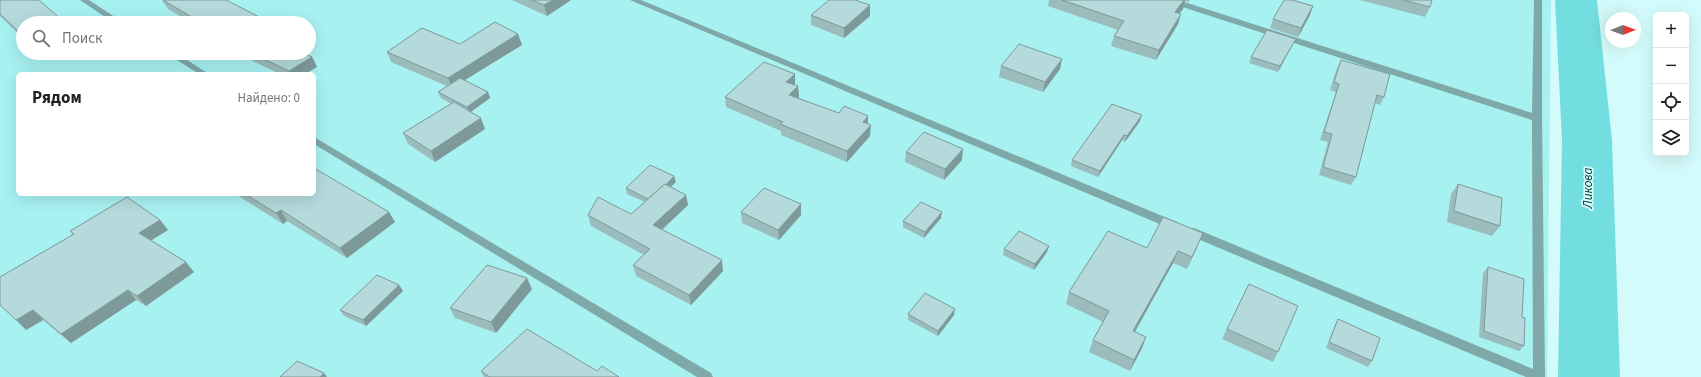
<!DOCTYPE html>
<html lang="ru">
<meta charset="utf-8">
<style>
body{margin:0;font-family:"Source Sans 3",sans-serif;background:#f2f2f2;color:#222}
.controls{position:absolute;right:12px;top:12px;display:grid;overflow:hidden;border-radius:6px;box-shadow:0 4px 16px #0002}
.controls button{width:36px;height:36px;display:grid;place-items:center;padding:0;border:0;border-bottom:1px solid #e0e0e0;background:#fff;color:#222;font:20px sans-serif}
.compass{position:absolute;left:1605px;top:12px;width:36px;height:36px;border-radius:50%;background:#fff;box-shadow:0 4px 16px #0002;rotate:89deg}
.list{margin:0;padding:0;list-style:none}
h2{display:flex;justify-content:space-between;align-items:center;height:52px;margin:0;padding:0 16px;font-size:17px}
h2 small{font-size:13px;font-weight:400;color:#767676}
.icon{flex:none;width:22px;height:22px;fill:none;stroke:currentColor;stroke-width:2;stroke-linecap:round;stroke-linejoin:round}
.map{position:relative;flex:none;width:1701px;height:377px;overflow:hidden}
.search{position:absolute;background:#fff;box-shadow:0 4px 16px #0002;left:16px;top:16px;width:300px;height:44px;display:flex;align-items:center;gap:10px;box-sizing:border-box;padding:0 14px;border-radius:22px;color:#767676;font-size:15px}
.panel{position:absolute;background:#fff;box-shadow:0 4px 16px #0002;left:16px;top:72px;width:300px;height:124px;border-radius:6px}
.map>svg:first-child{display:block}
.green{fill:#a8f1f1;fill-rule:evenodd}
.lines{fill:none;stroke-linecap:round;stroke-linejoin:round}
.river{fill:#73dedf;fill-rule:evenodd}
.street{fill:#7fa8a8;fill-rule:evenodd}
.wall{fill:#9bbbbc}
.shaded-wall{fill:#7e9999}
.building{fill:#b4dadb;stroke:#7e9999}
.labels{text-anchor:middle;dominant-baseline:central;stroke-width:3.5;stroke-linejoin:round;paint-order:stroke}
.water-label{font-size:13px;font-style:italic;fill:#083d3e;stroke:#d4fbfb}
</style>
<div class="map">
<svg width="1701" height="377" viewBox="0 0 1701 377">
<rect width="100%" height="100%" fill="#d4fbfb"/>
<path class="green" d="M0,0H1551L1547,377H0ZM23,23H309V53H23ZM18,74H314V194H18Z"/>
<g class="lines">
<polygon class="river" points="1555,0 1597,0 1612,140 1620,377 1558,377 1562,140"/>
<g class="street">
<polygon points="80,0 89,0 124,23 114,23"/>
<polygon points="630,0 641,0 1177,222 1178,225 1177,228 1169,228"/>
<polygon points="1166,0 1178,0 1532,113 1534,0 1542,0 1542,118 1545,377 1526,377 1186,234 1185,231 1186,228 1194,228 1533,369 1532,120 1167,2"/>
<polygon points="166,53 176,53 209,74 199,74"/>
<polygon points="314,137 711,373 713,377 697,377 314,144"/>
</g>
</g>
<g class="wall">
<polygon points="162,0 271,23 192,23 168,9"/>
<polygon points="512,0 571,0 547,16"/>
<polygon points="1049,0 1190,0 1188,2 1185,1 1183,9 1179,13 1178,24 1156,60 1111,46 1114,36 1118,30 1048,6"/>
<polygon points="1360,0 1432,0 1430,7 1425,17"/>
<polygon points="0,1 63,21 64,23 23,23 23,38 0,16"/>
<polygon points="1313,6 1310,15 1298,37 1270,28 1273,19"/>
<polygon points="811,15 870,16 844,38 811,25"/>
<polygon points="460,44 522,45 465,80 488,92 490,98 471,112 485,129 435,162 408,144 403,133 451,104 441,98 438,92 447,86 391,62 387,52"/>
<polygon points="1293,44 1278,72 1249,63 1251,57"/>
<polygon points="232,53 303,53 312,57 317,67 305,74 280,74 240,55 238,56"/>
<polygon points="1341,60 1384,97 1380,105 1375,103 1356,177 1351,185 1319,175 1328,142 1320,140 1336,92 1330,90 1337,68"/>
<polygon points="1001,66 1060,69 1043,92 999,77"/>
<polygon points="795,74 795,85 798,86 799,97 798,98 839,113 868,116 868,124 870,136 847,162 781,135 781,131 726,107 725,97"/>
<polygon points="1140,121 1125,142 1122,140 1098,177 1071,166 1072,160"/>
<polygon points="906,152 962,160 944,180 905,162"/>
<polygon points="676,182 670,187 686,195 688,205 662,230 723,271 691,305 636,276 633,265 644,255 591,226 588,215 631,214 645,202 627,194 626,188"/>
<polygon points="1458,184 1500,226 1492,236 1447,222 1451,194"/>
<polygon points="238,194 314,194 395,222 347,258 287,221 283,224 240,197"/>
<polygon points="741,212 801,215 779,240 742,223"/>
<polygon points="941,218 924,238 903,227 903,221"/>
<polygon points="160,220 168,230 151,240 194,272 146,306 136,300 71,343 43,320 26,330 73,234 70,231"/>
<polygon points="1198,245 1187,269 1173,263 1135,332 1146,337 1142,348 1130,371 1089,352 1093,340 1103,322 1066,304 1069,292 1147,248"/>
<polygon points="1049,246 1047,252 1034,270 1003,255 1004,249"/>
<polygon points="1488,267 1522,317 1524,346 1519,351 1479,337 1483,273"/>
<polygon points="1249,284 1278,352 1273,362 1222,339"/>
<polygon points="399,285 403,291 366,326 344,316 340,310"/>
<polygon points="532,289 496,333 455,318 450,308"/>
<polygon points="908,314 954,315 938,336 908,320"/>
<polygon points="1338,319 1372,361 1368,367 1326,348 1335,325"/>
<polygon points="481,371 490,377 484,377"/>
</g>
<g class="shaded-wall">
<polygon points="553,0 571,0 547,16 544,5"/>
<polygon points="1184,0 1185,0 1183,9 1172,22 1175,12"/>
<polygon points="870,5 870,16 844,38 844,28"/>
<polygon points="1313,6 1310,15 1298,37 1301,28"/>
<polygon points="1181,14 1178,24 1156,60 1159,50"/>
<polygon points="63,21 64,23 57,23"/>
<polygon points="518,34 522,45 452,88 448,78"/>
<polygon points="1296,39 1293,44 1278,72 1280,66"/>
<polygon points="236,53 239,53 240,55 238,56"/>
<polygon points="312,57 317,67 305,74 290,74 289,71"/>
<polygon points="1062,59 1060,69 1043,92 1045,82"/>
<polygon points="795,74 795,84 787,92 786,82"/>
<polygon points="798,86 799,97 790,105 789,95"/>
<polygon points="488,92 490,98 469,113 467,107"/>
<polygon points="1142,115 1140,121 1125,142 1127,136"/>
<polygon points="868,116 868,126 863,122"/>
<polygon points="481,118 485,129 435,162 431,151"/>
<polygon points="871,125 870,136 847,162 847,151"/>
<polygon points="1124,135 1122,140 1098,177 1100,171"/>
<polygon points="963,149 962,160 944,180 945,169"/>
<polygon points="674,176 676,182 651,206 650,200"/>
<polygon points="686,195 688,205 655,236 653,225"/>
<polygon points="801,204 801,215 779,240 778,230"/>
<polygon points="281,210 287,221 283,224 276,213"/>
<polygon points="389,212 395,222 347,258 340,248"/>
<polygon points="942,212 941,218 924,238 925,232"/>
<polygon points="160,220 168,230 147,243 139,233"/>
<polygon points="1203,233 1198,245 1187,269 1192,257"/>
<polygon points="1049,246 1047,252 1034,270 1035,264"/>
<polygon points="1178,251 1173,263 1129,342 1133,331"/>
<polygon points="722,260 723,271 691,305 689,295"/>
<polygon points="186,262 194,272 146,306 137,296"/>
<polygon points="527,278 532,289 496,333 491,322"/>
<polygon points="399,285 403,291 366,326 363,320"/>
<polygon points="128,290 136,300 71,343 61,334"/>
<polygon points="955,309 954,315 938,336 938,331"/>
<polygon points="33,310 43,320 26,330 16,320"/>
<polygon points="1146,337 1142,348 1130,371 1134,360"/>
<polygon points="324,373 327,377 320,377"/>
</g>
<g class="building">
<polygon points="2,0 39,0 63,21 57,23 23,23 23,36 0,14 0,1"/>
<polygon points="163,0 226,0 271,23 202,23"/>
<polygon points="532,0 553,0 544,5"/>
<polygon points="829,0 855,0 870,5 844,28 811,15"/>
<polygon points="1062,0 1184,0 1175,12 1181,14 1159,50 1114,36 1124,21"/>
<polygon points="1284,0 1292,0 1313,6 1301,28 1273,19"/>
<polygon points="1403,0 1432,0 1430,7"/>
<polygon points="495,22 518,34 448,78 387,52 422,28 460,44"/>
<polygon points="1267,30 1296,39 1280,66 1251,57"/>
<polygon points="1019,44 1062,59 1045,82 1001,66"/>
<polygon points="251,53 303,53 312,57 289,71"/>
<polygon points="1341,60 1390,74 1384,97 1377,95 1356,177 1323,167 1332,134 1324,132 1339,84 1334,82"/>
<polygon points="764,62 795,74 786,82 798,86 789,95 839,113 844,106 868,116 863,122 871,125 847,151 780,124 783,122 725,97"/>
<polygon points="460,78 488,92 467,107 438,92"/>
<polygon points="454,102 481,118 431,151 403,133"/>
<polygon points="1112,104 1142,115 1127,136 1124,135 1100,171 1072,160"/>
<polygon points="924,132 963,149 945,169 906,152"/>
<polygon points="650,165 674,176 666,185 665,184 648,199 626,188"/>
<polygon points="314,168 389,212 340,248 281,210 276,213 245,194 314,194"/>
<polygon points="665,184 686,195 653,225 722,260 689,295 633,265 650,249 588,215 598,197 631,214"/>
<polygon points="1458,184 1502,198 1500,226 1454,211"/>
<polygon points="764,188 801,204 778,230 741,212"/>
<polygon points="127,197 160,220 139,233 186,262 137,296 128,290 61,334 33,310 16,320 0,305 0,277 74,234 70,231"/>
<polygon points="921,202 942,212 925,232 903,221"/>
<polygon points="1163,217 1203,233 1192,257 1178,251 1133,331 1146,337 1134,360 1093,340 1109,311 1069,292 1108,231 1147,248"/>
<polygon points="1019,231 1049,246 1035,264 1004,249"/>
<polygon points="487,265 527,278 491,322 450,308"/>
<polygon points="1488,267 1524,279 1522,317 1525,318 1524,346 1484,331"/>
<polygon points="377,275 399,285 363,320 340,310"/>
<polygon points="1249,284 1298,306 1278,352 1227,329"/>
<polygon points="925,293 955,309 938,331 908,314"/>
<polygon points="1338,319 1380,338 1372,361 1329,342"/>
<polygon points="527,329 597,371 602,366 619,377 490,377 481,371"/>
<polygon points="297,361 324,373 320,377 280,377"/>
</g>
<g class="labels">
<g class="water-label">
<text transform="translate(1588 188) rotate(-90)">Ликова</text>
</g>
</g>
</svg>
<div class="controls">
<button>+</button>
<button>−</button>
<button><svg class="icon" aria-label="locate" viewBox="0 0 24 24"><circle cx="12" cy="12" r="6"/><path d="M12 2v4M12 18v4M2 12h4M18 12h4"/></svg></button>
<button><svg class="icon" aria-label="layers" viewBox="0 0 24 24"><path d="M12 4l9 5-9 5-9-5zM3 14l9 5 9-5"/></svg></button>
</div>
<svg class="compass" viewBox="-18 -18 36 36"><path d="M0-13l5 13h-10z" fill="#e53935"/><path d="M0 13l5-13h-10z" fill="#767676"/></svg>
<div class="search"><svg class="icon" aria-label="search" viewBox="0 0 24 24"><circle cx="10" cy="10" r="6"/><path d="M15 15l6 6"/></svg>Поиск</div>
<section class="panel">
<h2>Рядом<small>Найдено: 0</small></h2>
<ul class="list">
</ul>
</section>
</div>
